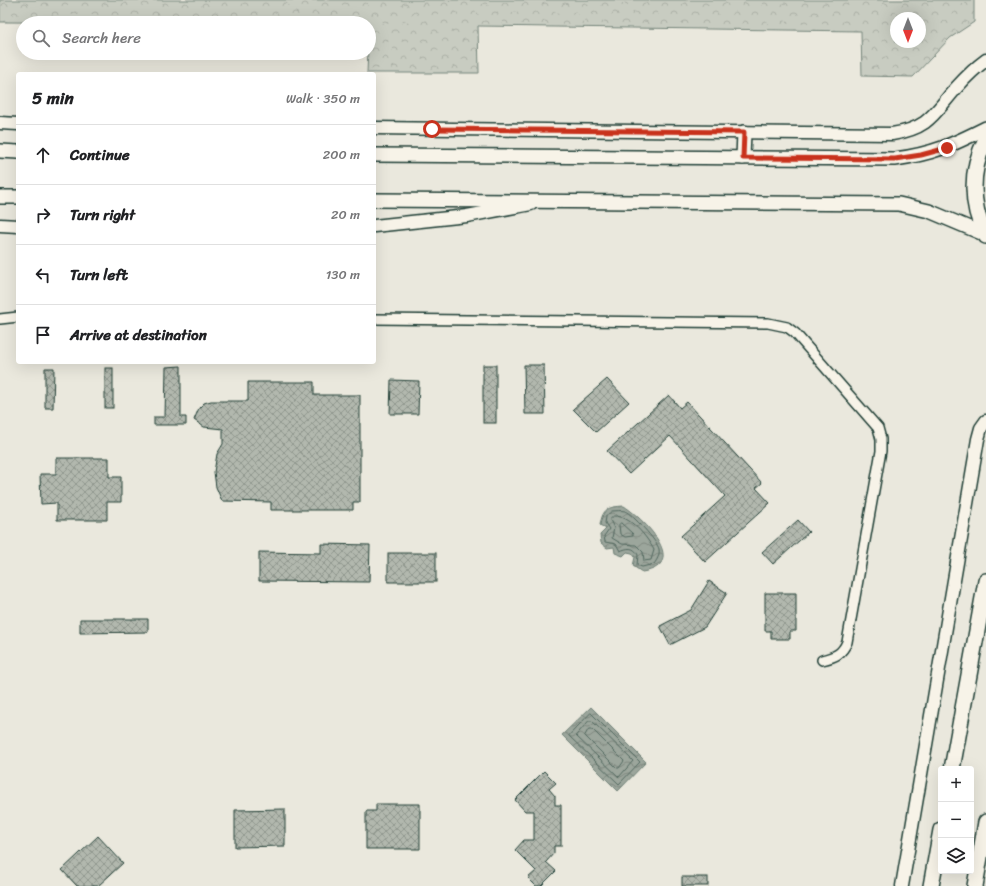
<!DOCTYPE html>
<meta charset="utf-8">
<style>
body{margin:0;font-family:Sriracha,sans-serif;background:#f2f2f2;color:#202124}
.controls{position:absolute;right:12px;bottom:12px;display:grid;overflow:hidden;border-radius:4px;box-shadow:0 4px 16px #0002}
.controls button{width:36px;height:36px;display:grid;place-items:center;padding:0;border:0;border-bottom:1px solid #e0e0e0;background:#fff;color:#202124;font:20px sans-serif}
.compass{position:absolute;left:890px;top:12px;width:36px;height:36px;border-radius:50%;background:#fff;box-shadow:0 4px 16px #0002;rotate:180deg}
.stop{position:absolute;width:12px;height:12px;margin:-9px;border:3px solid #c8321e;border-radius:50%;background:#fff}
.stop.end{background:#c8321e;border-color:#fff;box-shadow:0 1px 4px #0008}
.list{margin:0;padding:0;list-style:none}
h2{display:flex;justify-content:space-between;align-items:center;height:52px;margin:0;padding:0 16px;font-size:17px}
h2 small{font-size:13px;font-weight:400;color:#757577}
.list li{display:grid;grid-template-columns:26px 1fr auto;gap:12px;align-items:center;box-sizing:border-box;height:60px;padding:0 16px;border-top:1px solid #e0e0e0}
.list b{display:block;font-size:15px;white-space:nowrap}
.list em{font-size:13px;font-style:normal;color:#757577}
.icon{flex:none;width:22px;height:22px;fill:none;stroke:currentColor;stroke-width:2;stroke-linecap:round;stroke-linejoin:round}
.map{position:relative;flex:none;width:986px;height:886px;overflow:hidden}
.search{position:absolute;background:#fff;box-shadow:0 4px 16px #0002;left:16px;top:16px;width:360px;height:44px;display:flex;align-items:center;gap:10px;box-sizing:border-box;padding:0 14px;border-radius:22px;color:#757577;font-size:15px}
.panel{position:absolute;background:#fff;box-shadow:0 4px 16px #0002;left:16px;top:72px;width:360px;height:292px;border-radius:4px}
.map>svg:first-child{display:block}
.park{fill:url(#park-crowns);stroke:#74847a;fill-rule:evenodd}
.water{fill:url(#water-waves);stroke:#6a7c72}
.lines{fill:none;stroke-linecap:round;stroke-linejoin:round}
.shore{stroke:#51675e;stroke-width:1}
.building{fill:url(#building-cross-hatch);stroke:#1f3d34}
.minor-casing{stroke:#1f3d34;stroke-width:12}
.tertiary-casing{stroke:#1f3d34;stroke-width:15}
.secondary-casing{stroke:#1f3d34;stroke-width:16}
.primary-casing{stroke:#1f3d34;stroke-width:18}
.minor{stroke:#f7f3e8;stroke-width:9}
.tertiary{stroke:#f7f3e8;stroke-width:12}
.secondary{stroke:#f7f3e8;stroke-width:13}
.primary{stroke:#f7f3e8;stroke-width:15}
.route{stroke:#c8321e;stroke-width:5}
</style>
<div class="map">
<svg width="986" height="886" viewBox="0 0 986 886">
<defs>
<pattern id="park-crowns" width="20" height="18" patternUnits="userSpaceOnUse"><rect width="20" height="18" fill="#c8ccc1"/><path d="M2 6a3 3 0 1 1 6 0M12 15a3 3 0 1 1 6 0" fill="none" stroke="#abb0a6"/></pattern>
<pattern id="water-waves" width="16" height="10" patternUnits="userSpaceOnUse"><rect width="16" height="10" fill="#9ca69c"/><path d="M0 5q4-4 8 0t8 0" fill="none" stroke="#7f8880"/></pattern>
<pattern id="building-cross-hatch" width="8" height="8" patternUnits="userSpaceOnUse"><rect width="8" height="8" fill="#b2b8ae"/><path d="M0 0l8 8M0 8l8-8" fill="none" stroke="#90978e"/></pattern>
</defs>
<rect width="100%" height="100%" fill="#eae8dd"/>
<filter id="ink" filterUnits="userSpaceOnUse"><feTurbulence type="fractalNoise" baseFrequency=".025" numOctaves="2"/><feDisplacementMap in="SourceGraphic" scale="8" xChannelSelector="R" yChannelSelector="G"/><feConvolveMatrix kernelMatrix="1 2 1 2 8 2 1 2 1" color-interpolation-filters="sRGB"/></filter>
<g filter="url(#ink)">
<path class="park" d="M0,0H974V22L950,38L913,77L862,76L861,31L478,26L479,73H367L369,23L0,22ZM896,18H920V42H896Z"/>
<g class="water">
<path d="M624,506C644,519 690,565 642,572L633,566L635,557L632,553L627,552L623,556L615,553L614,547L607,548L601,543L600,535L606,529L600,525C603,508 608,507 624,506Z"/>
<polygon points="591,707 646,762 618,791 562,735"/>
</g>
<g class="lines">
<g class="shore">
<path d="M612,511C616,511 621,510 625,511C633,515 657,541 659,549C660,555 657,560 654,564L642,567L637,565L638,555C634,546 627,548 620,551L616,544L605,542L604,536L609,529L605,523L606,517Z"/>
<path d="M614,516C630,515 647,537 654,550L651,560L644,561L643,552L636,545L622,544L612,538L614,528L610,520Z"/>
<polygon points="621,523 633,534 633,536 625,537 620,534 619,525"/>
<polygon points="591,713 640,762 619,784 569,736"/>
<polygon points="589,721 592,721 633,761 619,777 576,736"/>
<polygon points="589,729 592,729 624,761 619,768 617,768 585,736"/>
</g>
</g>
<g class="building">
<rect x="483" y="365" width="13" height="58"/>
<polygon points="524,365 544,365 545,414 525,414"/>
<polygon points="181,366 181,417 186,417 186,425 154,425 154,417 165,417 166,367"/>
<polygon points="45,368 54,368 53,408 45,408"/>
<rect x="105" y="368" width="8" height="40"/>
<polygon points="607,379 629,402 596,432 573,409"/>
<polygon points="391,380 419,381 418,414 390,414"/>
<polygon points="248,382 314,382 314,395 360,395 360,502 353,502 353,510 271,510 271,502 222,501 216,487 214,472 217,454 223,444 223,429 204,427 194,420 199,408 204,403 211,401 248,401"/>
<polygon points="669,395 680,408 687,402 762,483 756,488 770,503 705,562 681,536 725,496 670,436 629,474 607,451"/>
<polygon points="56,458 109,458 109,477 121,477 121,502 107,502 107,520 57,520 57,503 41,504 40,474 56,474"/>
<polygon points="798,520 809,532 773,564 762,552"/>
<polygon points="321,544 370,545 369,582 259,581 259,552 321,553"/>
<rect x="388" y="553" width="48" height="29"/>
<polygon points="709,581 727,593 705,627 670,645 660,626 691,610"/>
<polygon points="765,593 796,593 796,631 790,631 790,639 771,639 771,631 765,631"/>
<polygon points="80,619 148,619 148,632 80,633"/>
<polygon points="544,771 556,783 549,789 555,796 555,805 561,805 561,846 554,846 554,853 546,862 556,871 541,886 536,886 528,878 536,871 515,850 524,840 534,840 534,811 525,811 515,800"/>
<polygon points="376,804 420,804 420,849 366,849 366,811 376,811"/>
<polygon points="285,809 285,846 235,847 235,810"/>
<polygon points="98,836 123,863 98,886 77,886 62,870"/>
<rect x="682" y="877" width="26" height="9"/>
</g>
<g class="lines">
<g class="minor-casing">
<g id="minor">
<polyline points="0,319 18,317"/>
<path d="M374,319L768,323L787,327L795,333L878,428L881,439V451L847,642C842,654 835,657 822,660"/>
</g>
</g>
<g class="tertiary-casing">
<g id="tertiary">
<polyline points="0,123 18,124"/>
<path d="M374,128L892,134C930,128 934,113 957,87C966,77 975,68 986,60"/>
<polyline points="0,225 18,226"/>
<polyline points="374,226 467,216 531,204"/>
<polyline points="902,886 978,439 981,428 986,421"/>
</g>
</g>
<g class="secondary-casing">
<g id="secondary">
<polyline points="0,151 18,152"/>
<path d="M374,155L895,159C933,154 952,145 986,128"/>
<polyline points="743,158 744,132"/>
<polyline points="0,197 18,197"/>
<polyline points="374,200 899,204 929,211 986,235"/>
</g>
</g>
<g class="primary-casing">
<g id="primary">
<path d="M986,139C970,170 970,205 986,236"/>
<polyline points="952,769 986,581"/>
<polyline points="931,886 941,830"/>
<polyline points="975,886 986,822"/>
</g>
</g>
<use href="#minor" class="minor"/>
<use href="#tertiary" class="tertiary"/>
<use href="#secondary" class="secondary"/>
<use href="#primary" class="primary"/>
</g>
</g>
<g class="lines" filter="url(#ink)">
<polyline class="route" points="432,129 744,132 743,158 895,159 921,155 947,148"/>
</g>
</svg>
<div class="controls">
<button>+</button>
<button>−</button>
<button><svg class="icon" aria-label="layers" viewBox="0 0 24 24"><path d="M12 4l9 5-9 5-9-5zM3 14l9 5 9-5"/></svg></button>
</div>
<svg class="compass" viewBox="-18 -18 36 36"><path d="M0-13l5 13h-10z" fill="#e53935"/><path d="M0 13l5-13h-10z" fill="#757577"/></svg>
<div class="stop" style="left:432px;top:129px"></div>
<div class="stop end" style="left:947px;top:148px"></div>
<div class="search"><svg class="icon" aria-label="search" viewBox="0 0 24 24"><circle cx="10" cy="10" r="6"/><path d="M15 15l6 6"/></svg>Search here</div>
<section class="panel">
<h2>5 min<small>Walk · 350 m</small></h2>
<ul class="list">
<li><svg class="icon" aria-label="ahead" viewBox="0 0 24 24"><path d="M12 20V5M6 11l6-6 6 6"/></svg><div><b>Continue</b></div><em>200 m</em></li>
<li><svg class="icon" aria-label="right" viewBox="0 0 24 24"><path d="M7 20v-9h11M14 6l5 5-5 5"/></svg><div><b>Turn right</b></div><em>20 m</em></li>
<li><svg class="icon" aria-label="left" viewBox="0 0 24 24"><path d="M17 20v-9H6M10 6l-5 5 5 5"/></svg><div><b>Turn left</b></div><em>130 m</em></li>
<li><svg class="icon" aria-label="arrive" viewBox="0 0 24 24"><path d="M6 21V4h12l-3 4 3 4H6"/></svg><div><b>Arrive at destination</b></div></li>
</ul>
</section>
</div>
